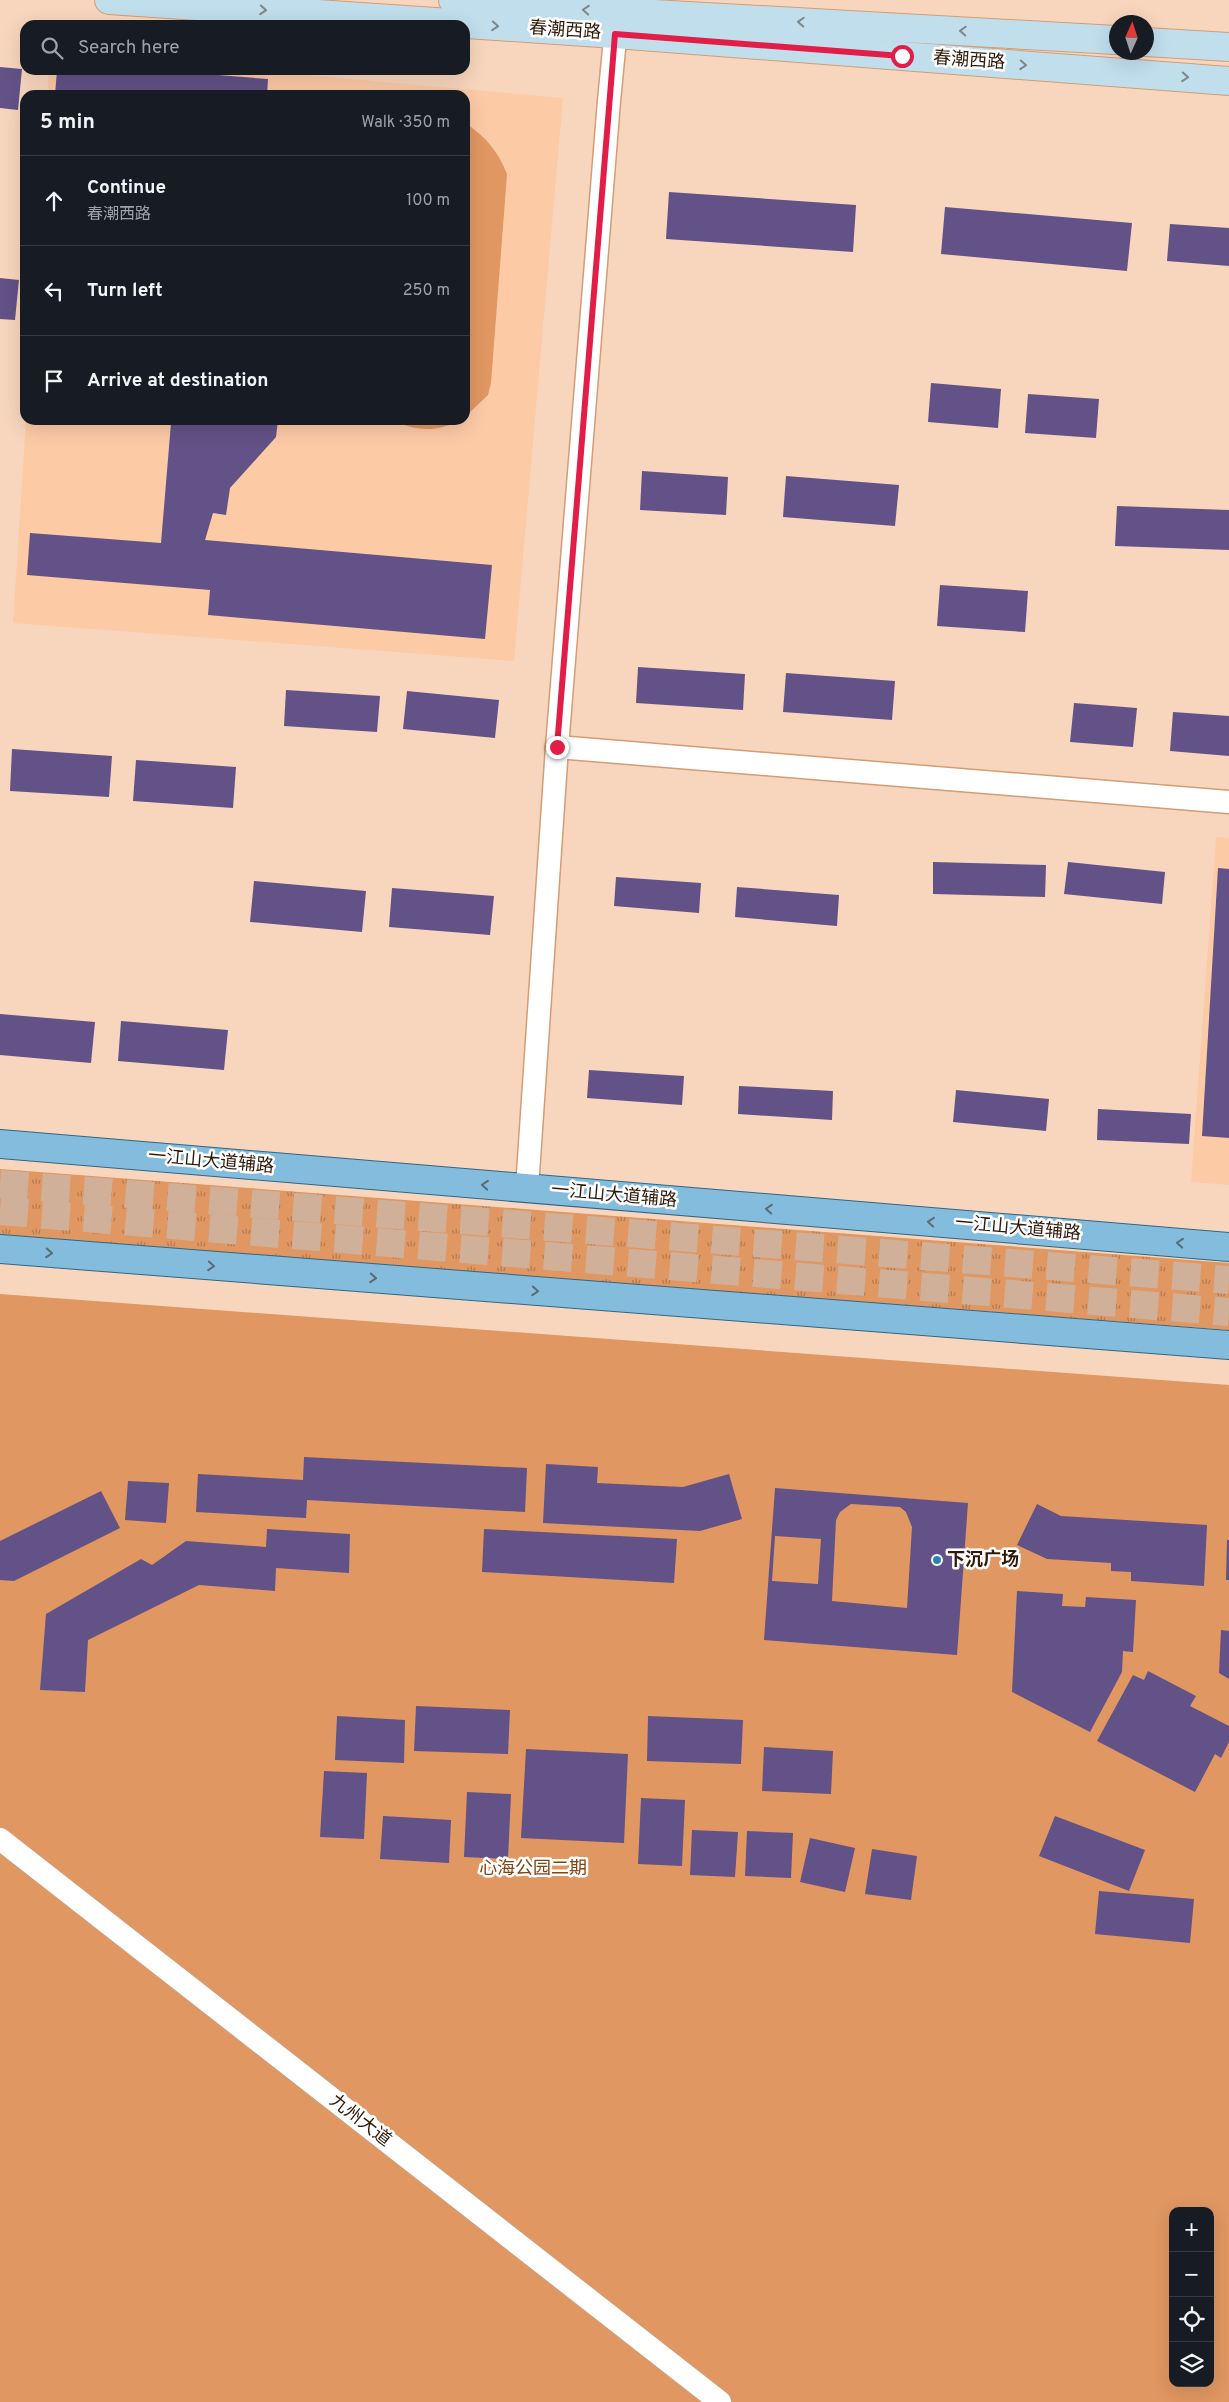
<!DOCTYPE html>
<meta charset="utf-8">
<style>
body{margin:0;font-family:Overpass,"Noto Sans SC",sans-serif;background:#242831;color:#f1f3f6}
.controls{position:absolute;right:15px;bottom:15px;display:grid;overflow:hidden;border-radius:10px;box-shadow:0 5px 20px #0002}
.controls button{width:45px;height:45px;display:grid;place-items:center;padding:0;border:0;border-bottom:1px solid #363941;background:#171b24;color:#f1f3f6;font:25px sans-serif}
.compass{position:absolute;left:1109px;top:15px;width:45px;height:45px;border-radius:50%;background:#171b24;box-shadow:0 5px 20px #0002;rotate:3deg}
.stop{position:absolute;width:15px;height:15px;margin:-11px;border:4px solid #e11d48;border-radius:50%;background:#fff}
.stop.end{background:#e11d48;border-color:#fff;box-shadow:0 1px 5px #0008}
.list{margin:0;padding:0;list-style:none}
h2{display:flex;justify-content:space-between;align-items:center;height:65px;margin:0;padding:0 20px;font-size:21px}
h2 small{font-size:16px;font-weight:400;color:#9ea1a6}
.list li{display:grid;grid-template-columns:32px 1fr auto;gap:15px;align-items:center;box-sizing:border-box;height:90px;padding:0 20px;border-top:1px solid #363941}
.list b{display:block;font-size:19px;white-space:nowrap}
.list p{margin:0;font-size:16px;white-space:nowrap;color:#9ea1a6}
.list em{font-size:16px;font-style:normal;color:#9ea1a6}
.icon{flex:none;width:28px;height:28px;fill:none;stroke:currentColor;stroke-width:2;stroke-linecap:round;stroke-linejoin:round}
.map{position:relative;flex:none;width:1229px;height:2402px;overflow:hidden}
.search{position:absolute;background:#171b24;box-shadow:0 5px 20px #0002;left:20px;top:20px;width:450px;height:55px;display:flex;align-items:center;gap:12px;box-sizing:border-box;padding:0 18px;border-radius:15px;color:#9ea1a6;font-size:19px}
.panel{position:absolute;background:#171b24;box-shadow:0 5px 20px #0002;left:20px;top:90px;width:450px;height:335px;border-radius:15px}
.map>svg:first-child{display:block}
.built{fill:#fdcaa6}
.grass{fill:url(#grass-tufts)}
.park{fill:#e09761;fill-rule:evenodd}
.building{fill:#625287;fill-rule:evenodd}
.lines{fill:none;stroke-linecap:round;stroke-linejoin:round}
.highway-tunnel{stroke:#d0b099;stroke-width:28;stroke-dasharray:28 14;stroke-linecap:butt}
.street-casing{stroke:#d39d75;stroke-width:25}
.secondary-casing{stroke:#d39d75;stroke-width:30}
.primary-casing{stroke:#306783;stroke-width:30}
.street{stroke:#fff;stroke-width:22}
.secondary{stroke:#c1deed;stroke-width:28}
.primary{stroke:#83bcdc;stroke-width:28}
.oneway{stroke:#7f8687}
.oneway2{stroke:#596b73}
.route{stroke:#e11d48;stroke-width:6}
.poi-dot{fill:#2c83b2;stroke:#fefefe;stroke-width:2}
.labels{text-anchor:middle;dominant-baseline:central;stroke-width:5;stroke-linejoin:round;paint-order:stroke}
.street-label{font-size:18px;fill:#2f1a0a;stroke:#fefefe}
.poi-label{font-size:18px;font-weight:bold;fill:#2f1a0a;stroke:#fefefe;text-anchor:start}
.park-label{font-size:18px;fill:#7f4513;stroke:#fefefe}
</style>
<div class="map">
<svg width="1229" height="2402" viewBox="0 0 1229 2402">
<defs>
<pattern id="grass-tufts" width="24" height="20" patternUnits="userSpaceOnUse" patternTransform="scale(1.25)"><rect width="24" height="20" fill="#e09761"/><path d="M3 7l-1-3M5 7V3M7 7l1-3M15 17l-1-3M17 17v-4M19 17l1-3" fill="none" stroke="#b67a4e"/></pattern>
</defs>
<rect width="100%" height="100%" fill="#f8d6bd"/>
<g class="built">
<polygon points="49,70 250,70 563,98 514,661 13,623 26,420 465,420 465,95 47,95"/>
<polygon points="1216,837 1229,838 1229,1185 1191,1182"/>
</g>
<polygon class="grass" points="0,1169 1229,1263 1229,1330 0,1236"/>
<g class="park">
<path d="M465,123C485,136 498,151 507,174L491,383L488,395L465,417Z"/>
<path d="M392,420H460C437,433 415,431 392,420Z"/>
<path d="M0,1294L1229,1385V2402H0ZM1173,2211H1210V2383H1173Z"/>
</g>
<g class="building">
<polygon points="0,67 22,69 18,110 0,108"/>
<polygon points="57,70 156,70 268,79 267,95 55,95"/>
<polygon points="669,192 856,205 853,252 666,239"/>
<polygon points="945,207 1132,223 1127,271 941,254"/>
<polygon points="1170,224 1229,228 1229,266 1167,261"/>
<polygon points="0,278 19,280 15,320 0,319"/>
<polygon points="931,383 1001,389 998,428 928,422"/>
<polygon points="1028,394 1099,399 1096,438 1025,433"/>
<polygon points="148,420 278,420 276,437 230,488 226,515 213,513 205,540 492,565 485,639 208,615 210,590 27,575 30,533 161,543 171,423"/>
<polygon points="642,471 728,477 726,515 640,510"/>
<polygon points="786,476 899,485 895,526 783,517"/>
<polygon points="1117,506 1229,510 1229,550 1115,546"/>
<polygon points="940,585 1028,591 1025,632 937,626"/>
<polygon points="638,667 745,674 743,710 636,703"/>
<polygon points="786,673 895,681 892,720 783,712"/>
<polygon points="286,690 380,696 377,732 284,726"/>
<polygon points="407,691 499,700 495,738 403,729"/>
<polygon points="1074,703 1137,708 1133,747 1070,742"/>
<polygon points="1173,712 1229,716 1229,756 1170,751"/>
<polygon points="12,749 112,756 109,797 10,791"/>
<polygon points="136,760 236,767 233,808 133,801"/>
<polygon points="933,862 1046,865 1045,897 933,894"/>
<polygon points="1068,862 1165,872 1162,904 1064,894"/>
<polygon points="1218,868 1229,869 1229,1138 1202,1136"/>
<polygon points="616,877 701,883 699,913 614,906"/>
<polygon points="254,881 366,891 362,932 250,922"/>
<polygon points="737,887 839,895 837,926 735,917"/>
<polygon points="392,888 494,896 490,935 389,927"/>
<polygon points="0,1014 95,1022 91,1063 0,1055"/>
<polygon points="121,1021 228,1030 224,1070 118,1061"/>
<polygon points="589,1070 684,1076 682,1105 587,1098"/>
<polygon points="739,1086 833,1091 832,1120 738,1114"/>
<polygon points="956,1090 1049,1099 1046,1131 953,1122"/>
<polygon points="1098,1109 1191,1114 1189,1144 1097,1140"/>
<polygon points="304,1457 527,1468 525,1512 307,1500 306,1518 196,1512 198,1474 303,1480"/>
<polygon points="546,1464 598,1467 597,1483 683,1487 729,1474 742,1519 700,1531 543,1523"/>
<polygon points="128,1481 169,1483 166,1523 125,1520"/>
<path d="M775,1488L968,1503L957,1655L764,1640ZM851,1504L900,1507L906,1512L912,1527L907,1608L832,1601L836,1520L840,1512ZM775,1536L821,1539L818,1584L772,1581Z"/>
<polygon points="101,1491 120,1528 14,1581 0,1580 0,1541"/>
<polygon points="1037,1504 1061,1516 1207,1525 1204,1586 1131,1581 1131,1572 1111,1571 1111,1563 1047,1559 1017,1545"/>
<polygon points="267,1529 350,1534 349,1573 276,1568 275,1591 199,1585 88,1640 85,1692 40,1690 46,1614 141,1559 152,1565 186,1541 266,1547"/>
<polygon points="484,1529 677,1539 674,1583 482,1572"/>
<polygon points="1227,1540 1229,1540 1229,1580 1226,1580"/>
<polygon points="1017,1591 1063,1594 1062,1606 1085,1607 1086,1597 1136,1600 1133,1652 1123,1651 1122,1672 1090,1732 1012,1692"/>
<polygon points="1221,1630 1229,1631 1229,1679 1219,1673"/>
<polygon points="1148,1671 1196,1696 1190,1706 1229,1726 1229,1742 1221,1758 1215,1754 1195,1792 1097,1741 1133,1675 1144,1680"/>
<polygon points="416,1706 510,1710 508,1754 414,1751"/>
<polygon points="337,1716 405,1720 404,1763 335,1760"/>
<polygon points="648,1716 743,1720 741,1764 647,1761"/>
<polygon points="764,1747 833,1751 831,1794 762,1791"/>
<polygon points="526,1749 628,1754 624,1843 521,1838"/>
<polygon points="324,1771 367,1773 364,1839 320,1837"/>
<polygon points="467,1792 511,1794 508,1859 464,1857"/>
<polygon points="641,1798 685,1800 682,1866 638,1864"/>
<polygon points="383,1816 451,1820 449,1863 380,1859"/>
<polygon points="1055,1816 1145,1850 1129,1891 1039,1856"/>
<polygon points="692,1830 738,1832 735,1877 690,1875"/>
<polygon points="747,1831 793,1833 791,1878 745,1876"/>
<polygon points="810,1838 855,1848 845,1892 800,1882"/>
<polygon points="872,1849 917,1856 911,1900 865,1894"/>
<polygon points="1099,1891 1194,1899 1190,1943 1095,1934"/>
</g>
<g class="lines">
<g class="highway-tunnel">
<polyline points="0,1184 1229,1280"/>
<polyline points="0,1211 1229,1312"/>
</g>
<g class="street-casing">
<g id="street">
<polyline points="557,747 1229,802"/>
<polyline points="527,1188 557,747 609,101 617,18"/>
<polyline points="0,1839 720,2402"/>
</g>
</g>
<g class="secondary-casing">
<g id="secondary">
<polyline points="109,0 615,34 1229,81"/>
<polyline points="453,0 618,12 1116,40"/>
<polyline points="1146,42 1229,47"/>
</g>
</g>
<g class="primary-casing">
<g id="primary">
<polyline points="0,1144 1229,1247"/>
<polyline points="0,1249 1229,1345"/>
</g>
</g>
<use href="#street" class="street"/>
<use href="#secondary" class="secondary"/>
<use href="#primary" class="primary"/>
</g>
<defs><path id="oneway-chevron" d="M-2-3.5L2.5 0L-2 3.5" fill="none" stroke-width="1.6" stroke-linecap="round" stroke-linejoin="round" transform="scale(1.25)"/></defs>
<g class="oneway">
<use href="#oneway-chevron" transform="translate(263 10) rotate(4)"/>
<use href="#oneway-chevron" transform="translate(586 10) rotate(-176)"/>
<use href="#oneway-chevron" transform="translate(801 22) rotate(-177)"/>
<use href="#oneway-chevron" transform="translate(495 26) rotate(4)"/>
<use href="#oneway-chevron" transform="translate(963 31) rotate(-177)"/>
<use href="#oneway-chevron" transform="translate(1023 65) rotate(4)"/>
<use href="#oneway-chevron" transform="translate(1185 77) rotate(4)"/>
</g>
<g class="oneway2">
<use href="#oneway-chevron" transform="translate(485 1185) rotate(-175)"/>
<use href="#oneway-chevron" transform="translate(769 1209) rotate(-175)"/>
<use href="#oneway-chevron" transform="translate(931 1222) rotate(-175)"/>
<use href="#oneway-chevron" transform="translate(1180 1243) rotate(-175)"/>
<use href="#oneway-chevron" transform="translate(49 1253) rotate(4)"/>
<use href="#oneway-chevron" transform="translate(211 1266) rotate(4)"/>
<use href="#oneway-chevron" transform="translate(373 1278) rotate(4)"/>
<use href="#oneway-chevron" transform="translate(535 1291) rotate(4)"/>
</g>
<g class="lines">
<polyline class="route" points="557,747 615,34 902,56"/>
</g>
<circle class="poi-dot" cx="937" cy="1560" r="5"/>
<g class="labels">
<g class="street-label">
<text transform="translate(565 31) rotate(4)">春潮西路</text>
<text transform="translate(969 61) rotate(4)">春潮西路</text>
<text transform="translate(211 1162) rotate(5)">一江山大道辅路</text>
<text transform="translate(614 1196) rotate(5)">一江山大道辅路</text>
<text transform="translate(1018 1229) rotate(5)">一江山大道辅路</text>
<text transform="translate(360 2121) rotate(38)">九州大道</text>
</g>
<g class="poi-label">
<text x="947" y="1560">下沉广场</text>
</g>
<g class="park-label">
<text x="533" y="1869">心海公园二期</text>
</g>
</g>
</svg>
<div class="controls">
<button>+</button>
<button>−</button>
<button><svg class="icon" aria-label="locate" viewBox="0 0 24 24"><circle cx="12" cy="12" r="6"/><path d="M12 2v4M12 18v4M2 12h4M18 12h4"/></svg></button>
<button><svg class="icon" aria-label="layers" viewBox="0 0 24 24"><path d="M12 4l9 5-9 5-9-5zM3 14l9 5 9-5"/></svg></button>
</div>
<svg class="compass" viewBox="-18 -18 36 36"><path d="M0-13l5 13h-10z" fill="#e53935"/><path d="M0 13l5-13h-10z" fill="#9ea1a6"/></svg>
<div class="stop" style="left:902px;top:56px"></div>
<div class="stop end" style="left:557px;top:747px"></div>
<div class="search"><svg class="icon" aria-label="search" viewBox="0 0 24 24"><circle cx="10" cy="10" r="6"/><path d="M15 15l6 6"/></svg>Search here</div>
<section class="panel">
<h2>5 min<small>Walk · 350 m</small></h2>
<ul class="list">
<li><svg class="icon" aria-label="ahead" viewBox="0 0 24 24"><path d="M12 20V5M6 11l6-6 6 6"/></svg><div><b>Continue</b><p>春潮西路</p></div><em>100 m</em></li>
<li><svg class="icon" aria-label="left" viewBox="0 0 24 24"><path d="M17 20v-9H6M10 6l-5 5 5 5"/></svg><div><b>Turn left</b></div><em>250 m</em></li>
<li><svg class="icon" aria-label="arrive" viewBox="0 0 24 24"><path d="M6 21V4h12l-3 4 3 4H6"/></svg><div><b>Arrive at destination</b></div></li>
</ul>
</section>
</div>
